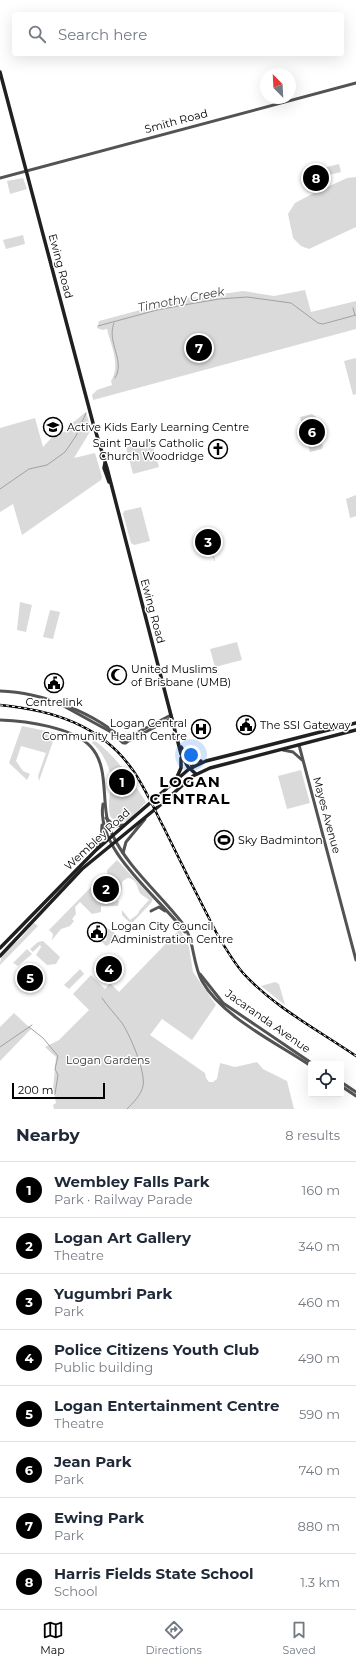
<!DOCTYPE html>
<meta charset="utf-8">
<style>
body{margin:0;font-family:Montserrat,sans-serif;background:#f2f2f3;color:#1f2937}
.controls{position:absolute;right:12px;bottom:12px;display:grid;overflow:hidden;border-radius:4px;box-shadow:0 4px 16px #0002}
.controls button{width:36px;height:36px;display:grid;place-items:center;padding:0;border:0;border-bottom:1px solid #e0e1e3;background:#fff;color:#1f2937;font:20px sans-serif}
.compass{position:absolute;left:260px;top:68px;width:36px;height:36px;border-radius:50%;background:#fff;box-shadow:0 4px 16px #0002;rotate:336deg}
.scale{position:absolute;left:12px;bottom:10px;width:93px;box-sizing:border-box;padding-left:4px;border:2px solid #000;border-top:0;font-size:11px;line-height:14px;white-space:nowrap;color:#000;-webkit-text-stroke:3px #fff;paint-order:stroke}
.you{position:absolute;left:191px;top:755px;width:14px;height:14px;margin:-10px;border:3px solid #fff;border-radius:50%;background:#1a73e8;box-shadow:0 0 0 6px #1a73e833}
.badge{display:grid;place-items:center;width:26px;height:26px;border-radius:50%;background:#000;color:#fff;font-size:13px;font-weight:700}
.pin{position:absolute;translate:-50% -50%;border:2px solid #fff;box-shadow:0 1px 4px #0006}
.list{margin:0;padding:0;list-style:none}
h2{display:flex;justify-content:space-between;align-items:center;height:52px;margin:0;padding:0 16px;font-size:17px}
h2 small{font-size:13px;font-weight:400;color:#747a83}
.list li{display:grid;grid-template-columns:26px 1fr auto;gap:12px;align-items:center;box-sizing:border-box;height:56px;padding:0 16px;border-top:1px solid #e0e1e3}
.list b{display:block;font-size:15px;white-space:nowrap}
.list p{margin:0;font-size:13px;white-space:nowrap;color:#747a83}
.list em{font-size:13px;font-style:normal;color:#747a83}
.icon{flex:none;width:22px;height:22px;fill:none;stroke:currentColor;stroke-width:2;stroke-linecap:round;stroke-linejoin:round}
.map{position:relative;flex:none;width:356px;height:1109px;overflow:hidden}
.search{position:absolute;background:#fff;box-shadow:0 4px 16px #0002;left:12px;right:12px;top:12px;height:44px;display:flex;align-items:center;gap:10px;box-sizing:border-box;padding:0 14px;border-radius:4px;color:#747a83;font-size:15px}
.sheet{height:500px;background:#fff}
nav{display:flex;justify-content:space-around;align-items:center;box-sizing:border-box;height:56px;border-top:1px solid #e0e1e3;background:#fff;font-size:11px;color:#747a83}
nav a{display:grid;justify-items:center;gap:2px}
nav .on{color:#000}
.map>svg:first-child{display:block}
.green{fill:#dadada}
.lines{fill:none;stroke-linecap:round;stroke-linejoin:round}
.stream{stroke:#a1a1a1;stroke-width:1}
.tertiary{stroke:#535353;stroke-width:3}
.secondary{stroke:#202020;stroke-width:3.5}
.rail-casing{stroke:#000;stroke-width:2.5}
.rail{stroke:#fff;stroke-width:1;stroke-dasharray:3;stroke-linecap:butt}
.labels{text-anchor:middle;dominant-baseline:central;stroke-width:3;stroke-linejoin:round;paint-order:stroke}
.street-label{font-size:11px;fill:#000;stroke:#fff}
.poi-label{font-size:11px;fill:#000;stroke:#fff;text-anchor:start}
.park-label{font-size:11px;fill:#313131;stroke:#fff}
.water-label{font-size:12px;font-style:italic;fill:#424242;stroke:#fff}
.district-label{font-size:15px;font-weight:bold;letter-spacing:1px;fill:#000;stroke:#fff}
</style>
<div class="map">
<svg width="356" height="1109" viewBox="0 0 356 1109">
<rect width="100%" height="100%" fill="#fff"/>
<g class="green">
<polygon points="339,164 341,172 325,176 323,168"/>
<polygon points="356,177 356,227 309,249 301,246 293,238 288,214 295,203 312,194 347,178"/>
<polygon points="23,178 27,189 10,194 7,181"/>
<polygon points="23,235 25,244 6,249 3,240"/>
<path d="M305,290L311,312L356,301V329L93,400L92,395L97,390L112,385L111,381C121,365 111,346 107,329L102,330L97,328L99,321L185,298L201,297L243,291L274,296Z"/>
<polygon points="356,358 356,394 353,395 344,361"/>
<polygon points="86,412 91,430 74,458 95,453 102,477 101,480 22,535 13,504 0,512 0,428 35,418 43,447 54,435 67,431 71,424"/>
<polygon points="312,414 316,417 323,446 322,449 310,452 300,417"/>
<polygon points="151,440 159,467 133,474 126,447"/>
<polygon points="356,495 356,516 350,518 346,499"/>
<polygon points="141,507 150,541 134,545 131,543 123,514 124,511"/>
<polygon points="217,533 220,545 212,547 215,561 214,561 210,548 199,551 196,538"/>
<polygon points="20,602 32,605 26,632 17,630"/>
<polygon points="50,610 60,612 53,639 43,637"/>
<polygon points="237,642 242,660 215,667 210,649"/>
<polygon points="22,726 56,733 39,781 38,776 46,753 21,746 16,761 23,771 30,774 27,780 9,763"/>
<path d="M94,740C117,757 130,778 146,802L129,820L118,824L110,816C108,806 109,798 111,788C113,772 104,753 92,743Z"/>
<polygon points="301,770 310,803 287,809 278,776"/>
<path d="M117,860L153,899L151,903L133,922H129L122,915V910L130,920L138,914L139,911L149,900C146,897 141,895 140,893C137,888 137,878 127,878L122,882V890L116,881H108L107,870Z"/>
<polygon points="98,880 105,880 99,886 101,888 101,896 107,896 115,902 117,900 119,901 118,906 101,906 101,912 92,914 80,902 75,907 76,914 72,919 74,921 70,926 61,929 52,940 53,934 49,930"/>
<path d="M34,923L38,926L0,965C0,952 14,945 21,938C26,933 29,927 34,923Z"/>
<polygon points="104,927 111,930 120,937 114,942 106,946 100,940 106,941 108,931 102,930"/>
<polygon points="180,929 189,947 193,972 216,1005 192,1040 162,1019 150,1035 205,1073 206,1078 209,1082 213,1082 217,1079 220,1063 235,1067 257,1062 263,1069 287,1081 294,1109 54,1109 53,1105 56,1103 53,1089 56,1057 45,1047 59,1040 89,1010 73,994 91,975 105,989 110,983 119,992"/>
<polygon points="43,941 60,957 56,964 47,965 36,955 41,947 40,945 33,952 30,949 38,942"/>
<polygon points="27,949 32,954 18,966 13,963"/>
<polygon points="80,969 84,974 69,989 64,985"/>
<polygon points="275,982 279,984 285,1005 261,986"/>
<polygon points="14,1013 31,1029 0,1061 0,1027"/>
</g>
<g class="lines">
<g class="stream">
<polyline points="353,308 355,315"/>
<path d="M114,323C106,342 126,361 115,378"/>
<polyline points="98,326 157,310 184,305 219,299 247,297 291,303 318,323 323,324 356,315"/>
<polyline points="0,489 29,469 47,465 65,452 76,436 86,413"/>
<path d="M102,998C108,1007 115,1014 122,1023C130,1035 146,1072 143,1086C141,1095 133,1103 127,1109"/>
<polyline points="29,1027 43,1038 58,1056 55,1069 58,1075 55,1094"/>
<polyline points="0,1047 32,1025"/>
</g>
<g class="tertiary">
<polyline points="0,178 356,83"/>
<path d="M0,691C40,692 98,713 126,743"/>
<polyline points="60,704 111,732 123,743"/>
<path d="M0,720C26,721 73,727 91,747C111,769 99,806 112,834C128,868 160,894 183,924C195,941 192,963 202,981C222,1017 277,1043 311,1066"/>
<polyline points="123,740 171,715"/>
<polyline points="125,743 172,718"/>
<polyline points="299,745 356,960"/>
<polyline points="283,750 293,752 302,760"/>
<path d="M103,804C95,850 160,898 185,932"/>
<polyline points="106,818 115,826 124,825"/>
<polyline points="96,850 101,841 102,825"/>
<polyline points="123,853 126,842 145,819"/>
<polyline points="151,911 159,907 165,911"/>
<polyline points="200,974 223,1003 313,1064"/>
<polyline points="341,1082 356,1092"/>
<polyline points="341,1086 356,1096"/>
</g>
<g class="secondary">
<polyline points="0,72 93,423 107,468 181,754 188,767 196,774"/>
<polyline points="105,463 104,468 109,482"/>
<polyline points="181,747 193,767"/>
<polyline points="187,756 194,761 201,761"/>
<polyline points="177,777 181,768 181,758"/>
<polyline points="0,948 95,851 189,769 206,761 356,723"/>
<polyline points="0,956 82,869 159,806 193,776 210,768 356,730"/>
</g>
<g class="rail-casing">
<path id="rail" d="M0,705C52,710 101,725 132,769C145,787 154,809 164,828C181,863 198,897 216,932C224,946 232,960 243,973C274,1007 318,1030 356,1056"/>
</g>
<use href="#rail" class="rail"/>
</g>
<defs>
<g id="school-ring" transform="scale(1)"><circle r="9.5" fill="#fff" stroke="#000" stroke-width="1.5"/><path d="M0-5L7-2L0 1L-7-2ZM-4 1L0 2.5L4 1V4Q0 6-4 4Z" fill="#000"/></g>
<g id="church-ring" transform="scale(1)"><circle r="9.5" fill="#fff" stroke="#000" stroke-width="1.5"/><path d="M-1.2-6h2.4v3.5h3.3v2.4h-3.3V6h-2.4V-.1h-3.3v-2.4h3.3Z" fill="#000"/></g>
<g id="mosque-ring" transform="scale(1)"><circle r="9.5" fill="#fff" stroke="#000" stroke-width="1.5"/><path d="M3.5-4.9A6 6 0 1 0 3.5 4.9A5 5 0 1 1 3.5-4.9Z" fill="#000"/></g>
<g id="civic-ring" transform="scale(1)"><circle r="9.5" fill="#fff" stroke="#000" stroke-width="1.5"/><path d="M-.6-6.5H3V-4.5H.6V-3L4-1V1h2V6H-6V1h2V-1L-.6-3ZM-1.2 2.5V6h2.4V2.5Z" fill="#000"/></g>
<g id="hospital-ring" transform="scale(1)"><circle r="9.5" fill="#fff" stroke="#000" stroke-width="1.5"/><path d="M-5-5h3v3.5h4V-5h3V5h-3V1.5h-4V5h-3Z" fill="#000"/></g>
<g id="stadium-ring" transform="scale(1)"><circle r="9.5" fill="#fff" stroke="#000" stroke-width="1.5"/><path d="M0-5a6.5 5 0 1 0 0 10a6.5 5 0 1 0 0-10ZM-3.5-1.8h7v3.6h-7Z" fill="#000"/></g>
</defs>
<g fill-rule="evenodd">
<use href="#school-ring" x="53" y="427"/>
<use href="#church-ring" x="218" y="449"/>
<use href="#mosque-ring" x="117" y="675"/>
<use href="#civic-ring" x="54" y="683"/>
<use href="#civic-ring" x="246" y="725"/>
<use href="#hospital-ring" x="201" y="729"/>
<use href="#stadium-ring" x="224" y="840"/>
<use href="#civic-ring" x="97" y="932"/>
</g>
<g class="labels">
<g class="street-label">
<text transform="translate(176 121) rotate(-15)">Smith Road</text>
<text transform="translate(61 266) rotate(75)">Ewing Road</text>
<text transform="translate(153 611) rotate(75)">Ewing Road</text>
<text transform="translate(327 815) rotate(75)">Mayes Avenue</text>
<text transform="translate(97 839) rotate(-43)">Wembley Road</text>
<text transform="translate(268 1021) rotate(35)">Jacaranda Avenue</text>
</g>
<g class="poi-label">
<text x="67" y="427">Active Kids Early Learning Centre</text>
<text x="204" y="443" text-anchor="end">Saint Paul's Catholic<tspan x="204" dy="13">Church Woodridge</tspan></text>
<text x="131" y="669">United Muslims<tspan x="131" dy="13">of Brisbane (UMB)</tspan></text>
<text x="54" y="702" text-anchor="middle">Centrelink</text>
<text x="187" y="723" text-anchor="end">Logan Central<tspan x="187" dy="13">Community Health Centre</tspan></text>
<text x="260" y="725">The SSI Gateway</text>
<text x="238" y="840">Sky Badminton</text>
<text x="111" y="926">Logan City Council<tspan x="111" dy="13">Administration Centre</tspan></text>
</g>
<g class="park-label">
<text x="108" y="1060">Logan Gardens</text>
</g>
<g class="water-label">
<text transform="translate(181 299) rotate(-11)">Timothy Creek</text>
</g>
<g class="district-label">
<text x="190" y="781">LOGAN<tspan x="190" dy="17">CENTRAL</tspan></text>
</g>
</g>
</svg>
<div class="controls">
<button><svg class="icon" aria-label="locate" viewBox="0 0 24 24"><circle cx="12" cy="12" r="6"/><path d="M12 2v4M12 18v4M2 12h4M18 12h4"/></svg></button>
</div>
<svg class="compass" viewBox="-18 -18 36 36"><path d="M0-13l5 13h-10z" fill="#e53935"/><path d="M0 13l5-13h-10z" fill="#747a83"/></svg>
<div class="scale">200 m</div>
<div class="you"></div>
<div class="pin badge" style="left:122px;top:782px">1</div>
<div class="pin badge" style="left:106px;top:889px">2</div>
<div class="pin badge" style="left:208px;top:542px">3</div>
<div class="pin badge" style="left:109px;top:969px">4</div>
<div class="pin badge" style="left:30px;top:978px">5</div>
<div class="pin badge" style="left:312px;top:432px">6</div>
<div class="pin badge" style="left:199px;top:348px">7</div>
<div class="pin badge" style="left:316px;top:178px">8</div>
<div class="search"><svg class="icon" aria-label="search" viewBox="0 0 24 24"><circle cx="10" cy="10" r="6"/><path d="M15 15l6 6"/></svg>Search here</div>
</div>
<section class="sheet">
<h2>Nearby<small>8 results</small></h2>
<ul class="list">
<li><span class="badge">1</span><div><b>Wembley Falls Park</b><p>Park · Railway Parade</p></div><em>160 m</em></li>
<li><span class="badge">2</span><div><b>Logan Art Gallery</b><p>Theatre</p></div><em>340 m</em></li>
<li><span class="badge">3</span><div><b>Yugumbri Park</b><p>Park</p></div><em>460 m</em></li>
<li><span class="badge">4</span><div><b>Police Citizens Youth Club</b><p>Public building</p></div><em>490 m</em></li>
<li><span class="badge">5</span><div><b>Logan Entertainment Centre</b><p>Theatre</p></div><em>590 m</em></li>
<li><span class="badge">6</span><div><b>Jean Park</b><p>Park</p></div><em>740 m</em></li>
<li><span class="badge">7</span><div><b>Ewing Park</b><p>Park</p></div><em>880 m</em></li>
<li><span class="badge">8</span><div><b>Harris Fields State School</b><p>School</p></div><em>1.3 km</em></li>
</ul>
</section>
<nav>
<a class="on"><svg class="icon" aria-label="map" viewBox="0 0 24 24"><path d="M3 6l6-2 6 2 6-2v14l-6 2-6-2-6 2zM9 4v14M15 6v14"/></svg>Map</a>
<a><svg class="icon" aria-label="directions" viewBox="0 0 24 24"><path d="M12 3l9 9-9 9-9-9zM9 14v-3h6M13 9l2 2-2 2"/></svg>Directions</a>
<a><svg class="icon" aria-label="saved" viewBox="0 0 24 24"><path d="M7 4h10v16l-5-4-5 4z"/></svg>Saved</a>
</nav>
